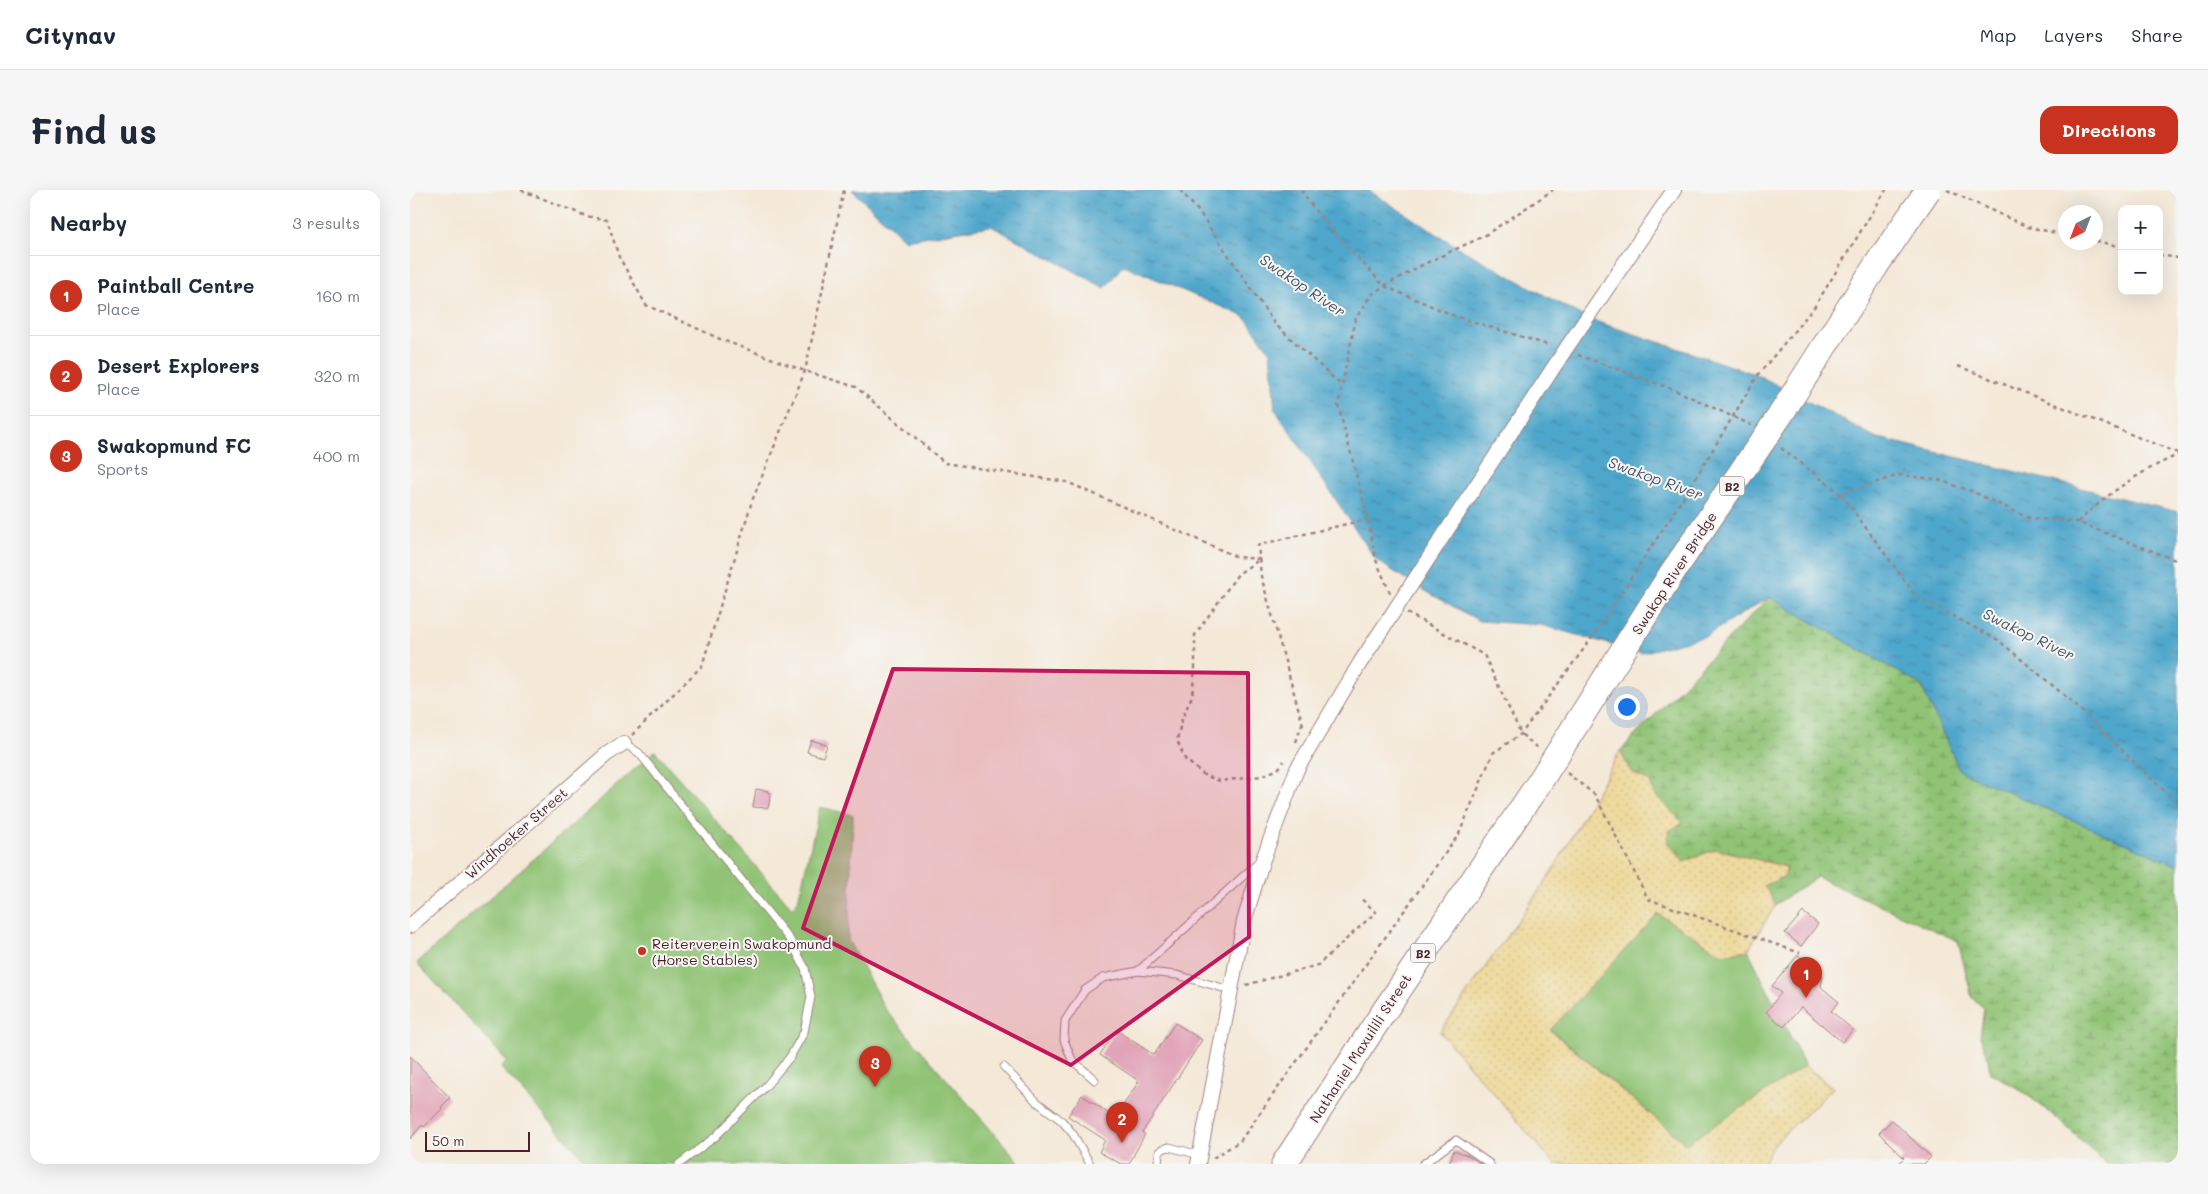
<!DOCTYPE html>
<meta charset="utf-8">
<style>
body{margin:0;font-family:Mali,sans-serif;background:#f6f6f7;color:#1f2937}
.controls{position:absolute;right:15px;top:15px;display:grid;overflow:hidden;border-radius:10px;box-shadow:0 5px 20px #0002}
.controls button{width:45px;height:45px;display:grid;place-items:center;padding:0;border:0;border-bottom:1px solid #e0e1e3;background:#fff;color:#1f2937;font:25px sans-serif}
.compass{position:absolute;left:1648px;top:15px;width:45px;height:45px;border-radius:50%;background:#fff;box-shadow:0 5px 20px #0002;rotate:222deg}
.scale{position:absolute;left:15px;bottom:12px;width:105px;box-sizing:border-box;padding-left:5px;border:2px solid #4a1f2b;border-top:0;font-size:14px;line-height:18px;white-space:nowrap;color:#4a1f2b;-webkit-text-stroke:4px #f6f6f2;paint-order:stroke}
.you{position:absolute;left:1216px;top:516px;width:18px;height:18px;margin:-12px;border:4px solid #fff;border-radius:50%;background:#1a73e8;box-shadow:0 0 0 8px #1a73e833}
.badge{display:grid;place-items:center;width:32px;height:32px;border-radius:50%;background:#c8321e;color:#fff;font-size:16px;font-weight:700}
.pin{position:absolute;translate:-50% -41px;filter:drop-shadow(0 1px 2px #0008)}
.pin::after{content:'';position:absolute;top:26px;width:18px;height:15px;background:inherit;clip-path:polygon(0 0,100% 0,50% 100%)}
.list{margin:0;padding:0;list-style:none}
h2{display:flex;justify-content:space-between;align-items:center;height:65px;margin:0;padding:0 20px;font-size:21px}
h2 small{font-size:16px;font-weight:400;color:#747a83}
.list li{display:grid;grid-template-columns:32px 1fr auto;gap:15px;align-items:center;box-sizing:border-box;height:80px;padding:0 20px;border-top:1px solid #e0e1e3}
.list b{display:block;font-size:19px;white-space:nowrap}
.list p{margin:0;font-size:16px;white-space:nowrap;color:#747a83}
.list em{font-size:16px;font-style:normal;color:#747a83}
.map{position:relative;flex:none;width:1768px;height:974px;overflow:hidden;border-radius:15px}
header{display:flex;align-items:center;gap:30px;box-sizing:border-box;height:70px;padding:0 25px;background:#fff;border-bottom:1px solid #e0e1e3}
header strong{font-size:24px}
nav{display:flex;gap:28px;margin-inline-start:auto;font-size:18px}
.intro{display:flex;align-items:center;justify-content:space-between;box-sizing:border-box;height:120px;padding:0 30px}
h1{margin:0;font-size:35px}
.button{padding:12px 22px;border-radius:15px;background:#c8321e;color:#fff;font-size:18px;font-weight:700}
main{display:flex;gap:30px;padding:0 30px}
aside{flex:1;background:#fff;border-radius:15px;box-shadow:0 5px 20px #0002}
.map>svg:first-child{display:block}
.green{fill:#90c375;stroke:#6d7150}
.wetland{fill:url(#wetland-marsh);stroke:#6d7150}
.sand{fill:url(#sand-dots);stroke:#9c7c64}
.water{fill:url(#water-ripples);stroke:#4c627b}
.building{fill:#e1a3b7}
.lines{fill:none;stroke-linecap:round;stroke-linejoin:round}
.lane-casing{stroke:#9f8481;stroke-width:9}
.street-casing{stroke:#9f8481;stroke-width:16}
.highway-casing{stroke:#9f8481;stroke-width:27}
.path{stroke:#9f8481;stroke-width:2.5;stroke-dasharray:4 4;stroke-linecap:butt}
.lane{stroke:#fff;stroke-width:7}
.street{stroke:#fff;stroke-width:14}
.highway{stroke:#fff;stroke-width:25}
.highway-bridge-casing{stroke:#9f8481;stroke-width:27;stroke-linecap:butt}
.highway-bridge{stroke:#fff;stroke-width:25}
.marked{fill:#c2185b;fill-opacity:0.2;stroke:#c2185b;stroke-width:4;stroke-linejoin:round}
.poi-dot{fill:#c8321e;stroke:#f6f6f2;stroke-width:2}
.labels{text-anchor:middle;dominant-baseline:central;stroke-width:4;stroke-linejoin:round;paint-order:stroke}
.shield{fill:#f6f6f2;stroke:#7e6067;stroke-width:1}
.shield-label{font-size:12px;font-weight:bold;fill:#4a1f2b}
.street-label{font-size:14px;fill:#4a1f2b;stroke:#f6f6f2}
.poi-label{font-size:14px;fill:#4a1f2b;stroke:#f6f6f2;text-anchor:start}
.water-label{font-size:15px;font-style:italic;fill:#4c556b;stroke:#f6f6f2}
</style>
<header>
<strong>Citynav</strong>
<nav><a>Map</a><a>Layers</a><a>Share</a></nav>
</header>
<div class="intro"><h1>Find us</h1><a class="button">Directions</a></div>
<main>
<aside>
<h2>Nearby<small>3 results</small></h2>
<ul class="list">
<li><span class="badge">1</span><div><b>Paintball Centre</b><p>Place</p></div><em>160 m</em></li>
<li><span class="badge">2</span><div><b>Desert Explorers</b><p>Place</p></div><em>320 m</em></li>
<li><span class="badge">3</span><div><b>Swakopmund FC</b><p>Sports</p></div><em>400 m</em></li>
</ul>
</aside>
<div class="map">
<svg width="1768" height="974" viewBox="0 0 1768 974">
<defs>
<pattern id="wetland-marsh" width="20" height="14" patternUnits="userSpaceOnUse" patternTransform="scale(1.25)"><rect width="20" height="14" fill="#90c375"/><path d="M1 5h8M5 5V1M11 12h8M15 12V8" fill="none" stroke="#789e60"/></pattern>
<pattern id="sand-dots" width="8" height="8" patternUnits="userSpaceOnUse" patternTransform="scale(1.25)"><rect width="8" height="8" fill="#eeda9e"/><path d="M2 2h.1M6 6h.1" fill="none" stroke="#cebb88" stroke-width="1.8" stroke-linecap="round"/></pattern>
<pattern id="water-ripples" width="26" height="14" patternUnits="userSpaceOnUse" patternTransform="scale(1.25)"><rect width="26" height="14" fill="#4ea6cb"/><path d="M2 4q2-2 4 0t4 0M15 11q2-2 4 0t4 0" fill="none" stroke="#4387a5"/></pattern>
</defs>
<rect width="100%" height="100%" fill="#f6f6f2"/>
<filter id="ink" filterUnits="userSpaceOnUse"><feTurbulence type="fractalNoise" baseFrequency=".02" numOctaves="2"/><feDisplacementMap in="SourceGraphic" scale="10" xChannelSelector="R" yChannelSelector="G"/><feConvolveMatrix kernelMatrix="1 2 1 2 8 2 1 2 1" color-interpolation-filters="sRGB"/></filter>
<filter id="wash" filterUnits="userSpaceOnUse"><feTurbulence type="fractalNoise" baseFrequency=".0096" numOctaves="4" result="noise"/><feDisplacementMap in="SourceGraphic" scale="20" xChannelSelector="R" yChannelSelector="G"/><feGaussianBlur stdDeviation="1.12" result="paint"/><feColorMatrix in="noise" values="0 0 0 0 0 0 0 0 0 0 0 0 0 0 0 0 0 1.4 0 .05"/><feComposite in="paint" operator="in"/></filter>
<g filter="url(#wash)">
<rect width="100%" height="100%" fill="#f4e8d7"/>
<g class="green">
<polygon points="245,561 382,718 388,711 410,617 443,625 438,750 475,819 611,974 179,974 91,878 97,871 7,773"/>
<polygon points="1248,724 1312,764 1338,760 1395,876 1276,954 1140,839"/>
</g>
<path class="wetland" d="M1359,407L1511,495L1550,581L1768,676V974H1697C1661,941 1624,904 1580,883L1577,863L1570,847L1574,818L1562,808L1548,751L1407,687L1366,714L1354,696L1375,686L1376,677L1306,659L1274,672L1257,652L1259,641L1273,633L1244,604L1240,592L1221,582L1210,561Z"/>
<polygon class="sand" points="1210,561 1221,582 1240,592 1244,604 1273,633 1259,641 1257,652 1274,672 1306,659 1376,677 1375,686 1354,696 1366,714 1338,760 1312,764 1248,724 1140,840 1276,954 1395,876 1423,898 1365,953 1352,974 1145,974 1030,842 1142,682"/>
<polygon class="water" points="442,0 958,0 1049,58 1176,128 1348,185 1465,247 1768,322 1768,676 1550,581 1511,495 1359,407 1296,446 1231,463 1131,435 1069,431 1003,394 966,370 865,219 860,162 835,127 713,75 695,98 581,36 495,50"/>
<g id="blocks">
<g class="building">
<polygon points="401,550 417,555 413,567 397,562"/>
<polygon points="346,599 358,601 358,603 361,603 358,618 343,617"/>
<polygon points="1393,722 1408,734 1391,756 1375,743"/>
<polygon points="1388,765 1413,786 1411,797 1429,812 1421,821 1443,840 1432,852 1391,817 1374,837 1356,822 1371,803 1362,796"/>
<polygon points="765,833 792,850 732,943 735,944 719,974 711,974 689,962 695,950 658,926 672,905 705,928 729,891 690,865 706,840 744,865"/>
<polygon points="0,866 40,908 31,917 32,919 14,937 12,935 0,949"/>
<polygon points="1482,930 1521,967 1514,974 1488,974 1494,968 1469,943"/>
<polygon points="1044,960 1059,966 1071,974 1039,974"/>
</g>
</g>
</g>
<g filter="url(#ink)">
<use href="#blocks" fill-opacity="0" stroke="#9f8481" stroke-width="1"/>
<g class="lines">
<g class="lane-casing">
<g id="lane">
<polyline points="214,553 229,563 380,750 395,778 401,807 394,842 380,867 356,896 305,947 269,974"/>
<polyline points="728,781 767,785 820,800"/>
<polyline points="594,877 627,912 652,931 663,944 680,974"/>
<polyline points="685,890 662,870 654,850 655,831 675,800 693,788 728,781 849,672"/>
<polyline points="748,974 749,963 753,959 759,957 790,965"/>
<polyline points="1013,974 1046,950 1080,974"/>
</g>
</g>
<g class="street-casing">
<g id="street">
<polyline points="0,736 197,564 214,553"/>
<polyline points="788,974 834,731 853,669 887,579 950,473 1155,160 1264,0"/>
</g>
</g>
<g class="highway-casing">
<polyline id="highway" points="874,974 969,829 1129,593"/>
</g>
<g class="path">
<polyline points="111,0 176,26 197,30 209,67 236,115 310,149 395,181 446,197 535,273 657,292 827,367 850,369 828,384 785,445 785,478 782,506 772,529 767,550 775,569 794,585 810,591 852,586 868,579 874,571"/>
<polyline points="770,0 790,23 864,133 931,195"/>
<polyline points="891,0 909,26 974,96 1045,126 1141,156"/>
<polyline points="1537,0 1618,37 1656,45"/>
<polyline points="1686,51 1712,57"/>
<polyline points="1749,65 1768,68"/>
<polyline points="1168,165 1265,200 1341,235"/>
<polyline points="1548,176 1768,263"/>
<polyline points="1371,258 1431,304 1489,285 1525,289 1561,301 1619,328 1667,332 1768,371"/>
<polyline points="1431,304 1506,406 1588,450 1660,510 1768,614"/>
<path d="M1668,332C1697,304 1730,281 1768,265"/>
<polyline points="980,403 966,370 958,329 928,215 946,128 962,104 974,96 1016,73 1074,46 1143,0"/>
<polyline points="997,423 1074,465 1111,544 1128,558"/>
<polyline points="893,535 851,386 848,355 958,329"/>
<polyline points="222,545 292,476 342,311 395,181 434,0"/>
<polyline points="886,552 892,534"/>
<polyline points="1157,583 1185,605 1238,709 1390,763"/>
<polyline points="836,795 908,775 966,722 949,707"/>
<polyline points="803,968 830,951 1049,644 1083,563 1111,544 1181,449 1279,299 1348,185 1405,116 1476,0"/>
</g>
<use href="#lane" class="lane"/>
<use href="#street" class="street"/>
<use href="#highway" class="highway"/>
<g class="highway-bridge-casing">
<polyline id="highway-bridge" points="1129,593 1262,383 1369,227 1467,74 1518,0"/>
</g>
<use href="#highway-bridge" class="highway-bridge"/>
</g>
</g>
<path class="marked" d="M483,479L838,483L839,747L661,875L393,738Z"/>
<circle class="poi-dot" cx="232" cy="761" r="5"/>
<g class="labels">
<g class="shield">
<rect x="1309.5" y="286.5" width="25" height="19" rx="4"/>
<rect x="1000.5" y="753.5" width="25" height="19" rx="4"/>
</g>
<g class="shield-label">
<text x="1322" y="296">B2</text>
<text x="1013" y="763">B2</text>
</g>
<g class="street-label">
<text transform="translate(1264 383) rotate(-57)">Swakop River Bridge</text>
<text transform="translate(106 643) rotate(-41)">Windhoeker Street</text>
<text transform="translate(950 858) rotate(-57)">Nathaniel Maxuilili Street</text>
</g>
<g class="poi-label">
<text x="242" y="753">Reiterverein Swakopmund<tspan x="242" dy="16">(Horse Stables)</tspan></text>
</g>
<g class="water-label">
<text transform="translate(893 95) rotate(34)">Swakop River</text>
<text transform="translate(1246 288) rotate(20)">Swakop River</text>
<text transform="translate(1619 444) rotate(26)">Swakop River</text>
</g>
</g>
</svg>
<div class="controls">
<button>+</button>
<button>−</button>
</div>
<svg class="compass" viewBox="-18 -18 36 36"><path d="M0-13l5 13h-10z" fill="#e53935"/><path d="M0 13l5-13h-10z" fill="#747a83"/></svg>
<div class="scale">50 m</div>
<div class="you"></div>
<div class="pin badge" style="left:1396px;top:808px">1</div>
<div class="pin badge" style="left:712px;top:953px">2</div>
<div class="pin badge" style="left:465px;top:897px">3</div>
</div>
</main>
